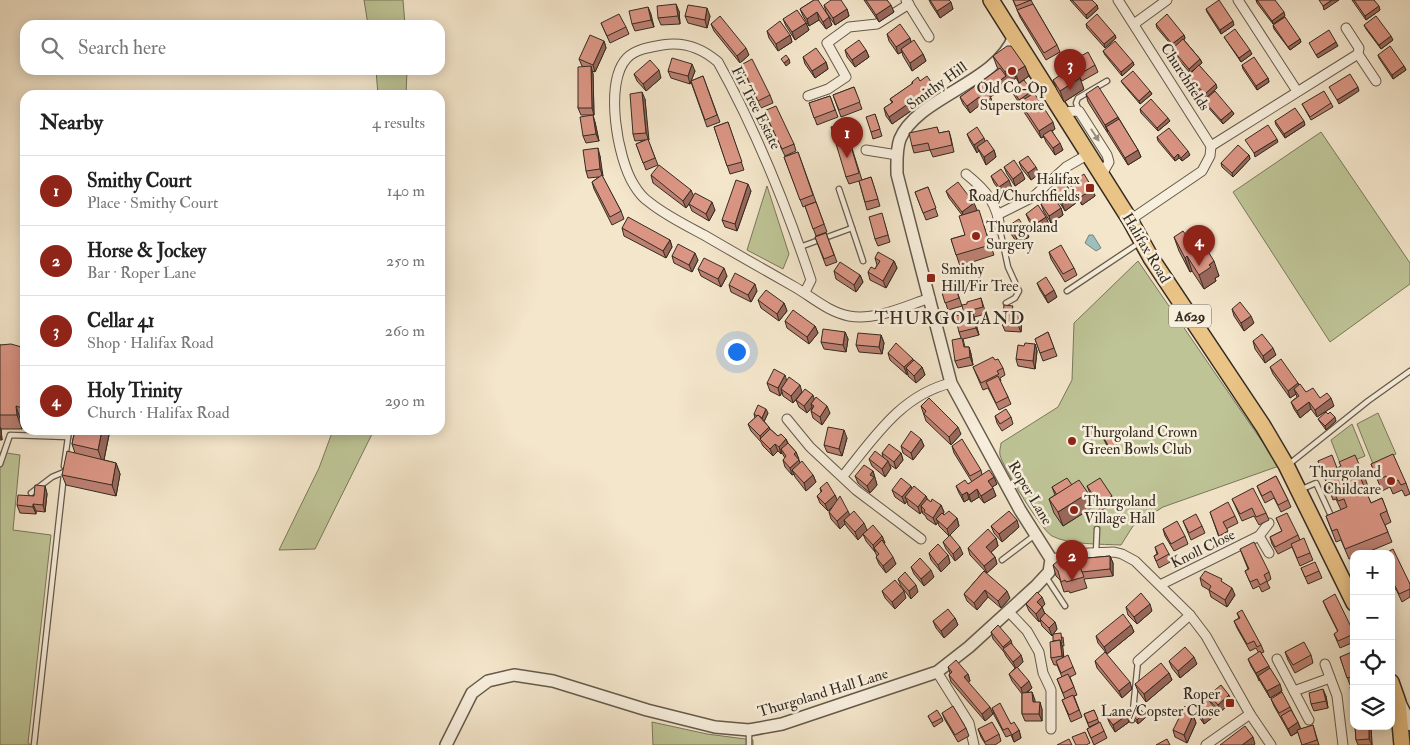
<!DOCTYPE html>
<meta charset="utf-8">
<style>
body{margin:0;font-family:"IM FELL Double Pica",serif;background:#f6f6f6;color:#222}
.controls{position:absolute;right:15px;bottom:15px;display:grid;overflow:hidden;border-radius:10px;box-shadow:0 2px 12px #0003}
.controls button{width:45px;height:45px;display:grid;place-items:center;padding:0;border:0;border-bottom:1px solid #e0e0e0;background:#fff;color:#222;font:25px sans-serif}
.you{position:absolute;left:736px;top:351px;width:18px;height:18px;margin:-12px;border:4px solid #fff;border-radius:50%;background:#1a73e8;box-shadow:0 0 0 8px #1a73e833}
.badge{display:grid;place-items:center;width:32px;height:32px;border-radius:50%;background:#8f2418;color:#fff;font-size:16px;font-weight:700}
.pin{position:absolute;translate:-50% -41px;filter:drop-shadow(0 1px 2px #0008)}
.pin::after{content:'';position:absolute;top:26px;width:18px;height:15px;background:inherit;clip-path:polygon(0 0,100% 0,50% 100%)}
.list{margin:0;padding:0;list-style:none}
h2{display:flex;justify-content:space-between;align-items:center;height:65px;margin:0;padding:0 20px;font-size:21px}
h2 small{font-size:16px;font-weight:400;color:#767676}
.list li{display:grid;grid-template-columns:32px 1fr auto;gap:15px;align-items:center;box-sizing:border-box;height:70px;padding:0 20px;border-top:1px solid #e0e0e0}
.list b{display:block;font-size:19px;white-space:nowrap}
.list p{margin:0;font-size:16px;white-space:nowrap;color:#767676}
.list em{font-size:16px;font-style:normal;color:#767676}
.icon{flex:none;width:28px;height:28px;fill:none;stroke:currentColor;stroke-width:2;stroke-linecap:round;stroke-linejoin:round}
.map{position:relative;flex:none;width:1410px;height:745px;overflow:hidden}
.search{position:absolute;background:#fff;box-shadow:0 2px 12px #0003;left:20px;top:20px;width:425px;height:55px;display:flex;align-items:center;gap:12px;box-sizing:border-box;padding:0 18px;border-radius:15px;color:#767676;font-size:19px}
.panel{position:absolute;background:#fff;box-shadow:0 2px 12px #0003;left:20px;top:90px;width:425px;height:345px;border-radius:15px}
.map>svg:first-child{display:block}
.green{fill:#bec496;stroke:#79785c}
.water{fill:#9dbebd;stroke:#73837f}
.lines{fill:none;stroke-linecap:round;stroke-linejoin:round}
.service-casing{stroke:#645a4c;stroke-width:7}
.minor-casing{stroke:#645a4c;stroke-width:11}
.tertiary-casing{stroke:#645a4c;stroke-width:14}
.secondary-casing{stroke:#342b21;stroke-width:15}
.trunk-casing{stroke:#342b21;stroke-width:18}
.service{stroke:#f8efdd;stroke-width:4.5}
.minor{stroke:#f8efdd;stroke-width:9}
.tertiary{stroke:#f8efdd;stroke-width:11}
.secondary{stroke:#f8efdd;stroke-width:12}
.trunk{stroke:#eac386;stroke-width:15}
.wall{fill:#bc8072;stroke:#342b21}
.shaded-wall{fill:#99685c;stroke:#342b21}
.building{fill:#db9584;stroke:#342b21}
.oneway{fill:#968d7f}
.poi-dot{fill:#8f2418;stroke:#f8efdd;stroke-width:2}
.labels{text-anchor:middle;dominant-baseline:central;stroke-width:5;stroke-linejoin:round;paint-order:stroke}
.shield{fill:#f8efdd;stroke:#6f6659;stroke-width:1}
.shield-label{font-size:14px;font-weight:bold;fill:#342b21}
.street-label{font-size:15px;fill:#342b21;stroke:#f8efdd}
.poi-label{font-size:15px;fill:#342b21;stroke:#f8efdd;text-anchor:start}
.quarter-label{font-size:18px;letter-spacing:1px;fill:#342b21;stroke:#f8efdd}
</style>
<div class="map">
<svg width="1410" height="745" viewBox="0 0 1410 745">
<rect width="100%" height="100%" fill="#f4e6cb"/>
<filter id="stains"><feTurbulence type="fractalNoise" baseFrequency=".004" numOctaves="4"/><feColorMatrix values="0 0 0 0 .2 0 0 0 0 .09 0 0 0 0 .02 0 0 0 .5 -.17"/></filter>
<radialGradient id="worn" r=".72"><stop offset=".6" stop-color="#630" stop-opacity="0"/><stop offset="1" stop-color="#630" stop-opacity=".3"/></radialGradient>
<g class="green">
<polygon points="364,0 403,0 405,25 368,25"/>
<polygon points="376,70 407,70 406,95 378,95"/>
<polygon points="1321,132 1410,263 1410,284 1330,342 1233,192"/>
<polygon points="767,186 789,254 783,269 747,250"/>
<path d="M1138,261L1279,466L1163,507L1133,526L1121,545C1102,544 1069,545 1052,536C1042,531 1002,466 1000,455C999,451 1001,446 1001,443L1058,407L1072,380L1074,323Z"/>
<polygon points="1378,413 1396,454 1373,464 1357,424"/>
<polygon points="1352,424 1365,456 1341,466 1331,440"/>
<polygon points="333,430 374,430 315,549 279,550 319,468"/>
<polygon points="0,452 20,455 13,530 51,535 28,743 31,745 0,745"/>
<polygon points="652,722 707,734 753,740 753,745 653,745"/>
</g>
<polygon class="water" points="1089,235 1093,235 1101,248 1096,251 1085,243"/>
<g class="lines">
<g class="service-casing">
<g id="service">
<polyline points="1079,111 1076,103 1078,98 1107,81"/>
<polyline points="839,189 863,261"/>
<polyline points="1000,230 1008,267 1019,291 1015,298 1006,303"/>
<polyline points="800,247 852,228"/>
<polyline points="1067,291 1139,243"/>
<polyline points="0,464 10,435 68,437"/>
<polyline points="1288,465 1368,401 1410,371"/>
<polyline points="64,466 69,430"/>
<polyline points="1302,489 1316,483 1332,518"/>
<polyline points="31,493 52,477 64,472"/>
<polyline points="1096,553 1097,529"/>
<polyline points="1002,560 1035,535"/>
<polyline points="1046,577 1065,606"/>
<polyline points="1132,720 1138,661"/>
<polyline points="34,745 64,474"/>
<polyline points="749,745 749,732"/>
</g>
</g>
<g class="minor-casing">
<g id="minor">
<polyline points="906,0 929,37"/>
<polyline points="1118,0 1211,146 1210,156 1202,171 1130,220"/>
<polyline points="1238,0 1297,91"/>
<polyline points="1134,24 1167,0"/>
<polyline points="1346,28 1359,48 1358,54 1376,81"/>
<polyline points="808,96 828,89 846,77 827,43 849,27 877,24 909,4"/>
<polyline points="1061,112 1079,111 1107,155 1109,162 1101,176"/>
<polyline points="1211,146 1358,54"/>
<polyline points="866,150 897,155"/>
<path d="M966,174C986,190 998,204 1000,230"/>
<polyline points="999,214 1033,197 1066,167 1087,155"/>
<path d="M805,292L811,280C786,205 757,132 718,62C702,48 684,41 662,45C651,47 636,49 627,58C604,82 617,158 634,185C637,190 643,198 649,202C665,215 685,225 704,235C733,252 763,269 793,286C811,296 828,312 849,316C875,321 906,306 930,298"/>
<polyline points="787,419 810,447 856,490 921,539"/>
<path d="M843,476C874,438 901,395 951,383"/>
<polyline points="1259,536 1269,553"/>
<polyline points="1051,559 1089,553 1114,552 1122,554 1135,561 1190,615 1206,636 1250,714 1271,745"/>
<polyline points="1160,585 1259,536 1269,523"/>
<polyline points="1009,612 1027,631 1039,652 1043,673 1051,690 1051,729"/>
<polyline points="1277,659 1309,720"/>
<polyline points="1138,661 1190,615"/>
<polyline points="1325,664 1337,696 1343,745"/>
<polyline points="937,672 969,723 974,745"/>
<polyline points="1294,691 1330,678"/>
<polyline points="1206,745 1250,714"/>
</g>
</g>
<g class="tertiary-casing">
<path id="tertiary" d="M446,745L472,693L488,681L514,675L553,681L647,710L715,727L749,730L782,724L937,672L969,647L1036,586L1049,572L1051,559L1020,510L951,383L897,174C897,163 896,150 900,139C917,97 997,83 1014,36"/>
</g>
<g class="secondary-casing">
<polyline id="secondary" points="1400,704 1410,724"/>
</g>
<g class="trunk-casing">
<g id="trunk">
<polyline points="991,0 1130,220 1151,258 1263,426 1286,465 1354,603"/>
<polyline points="1391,682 1398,702 1402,745"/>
</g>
</g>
<use href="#service" class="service"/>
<use href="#minor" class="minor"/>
<use href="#tertiary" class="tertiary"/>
<use href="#secondary" class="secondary"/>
<use href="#trunk" class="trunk"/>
</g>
<g class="wall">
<polygon points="814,0 832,25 826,29 819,20 809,26 803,16 800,9"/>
<polygon points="864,0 887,0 894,12 879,22"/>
<polygon points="929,0 949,0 953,9 940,18 931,4"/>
<polygon points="1013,0 1031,0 1033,4 1057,45 1060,52 1046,60 1020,17"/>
<polygon points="1070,0 1092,0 1097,5 1098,9 1087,19"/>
<polygon points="1256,0 1285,16 1273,24 1257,3"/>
<polygon points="1352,0 1374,0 1380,10 1366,20"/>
<polygon points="824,5 847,9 849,16 835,25 826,12"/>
<polygon points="648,7 654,27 635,31 632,24"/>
<polygon points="1206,9 1234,25 1221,34 1207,12"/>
<polygon points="679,11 680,24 661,25 658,18"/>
<polygon points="685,16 710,16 707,28 688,23"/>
<polygon points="783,19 806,23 809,30 795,40 786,26"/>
<polygon points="601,23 626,27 629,34 610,43"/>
<polygon points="711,24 749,55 740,63 714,31"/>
<polygon points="1086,24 1115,35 1116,38 1105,48 1087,28"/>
<polygon points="1156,24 1184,35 1185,38 1184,40 1200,59 1202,63 1199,65 1217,88 1206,98 1189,79 1188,76 1190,73 1173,53 1172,49 1174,48 1157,28"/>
<polygon points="1273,25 1300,39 1301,42 1290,50 1274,29"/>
<polygon points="1364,25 1393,40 1381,49 1366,29"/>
<polygon points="767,31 790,35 792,42 778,51 769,38"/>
<polygon points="887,34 910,38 911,42 923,54 926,61 912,71 903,56 902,52 898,54 889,41"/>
<polygon points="1224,37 1252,54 1241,62 1226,40"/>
<polygon points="604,41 606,48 595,72 592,71 593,74 594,115 581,115 578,108 584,67 582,66 579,59"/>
<polygon points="845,50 866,50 869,57 855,67 847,57"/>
<polygon points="1103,51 1133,62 1134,65 1122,76 1105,55"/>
<polygon points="1378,55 1404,66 1406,70 1393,79 1379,58"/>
<polygon points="993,56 1025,66 1029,76 1019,83 1016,78 990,97 993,105 986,110 981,104 970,113 963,104 960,97 999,70 997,67"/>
<polygon points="803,57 826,62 828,69 815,78 805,64"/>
<polygon points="1072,61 1095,65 1098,72 1082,81 1074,68"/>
<polygon points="741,65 770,95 773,103 761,108"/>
<polygon points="1242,65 1268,78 1269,82 1257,90 1243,69"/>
<polygon points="668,71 695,71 691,81 703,76 720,122 707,127 691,82 690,84 671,78"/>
<polygon points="634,74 661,78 646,91 637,81"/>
<polygon points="1053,80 1084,89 1064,102 1057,90"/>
<polygon points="920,81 937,93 892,124 886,116 884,108 892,103 890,99 912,84 912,82"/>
<polygon points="1121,81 1150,91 1152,94 1140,104 1123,84"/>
<polygon points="854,87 862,109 841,117 833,95"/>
<polygon points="1012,88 1033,93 1055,129 1052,131 1063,150 1055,155 1046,142 1044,137 1041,138 1022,109 1021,106 1014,95"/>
<polygon points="1086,94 1118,117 1138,150 1141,157 1128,165 1088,102"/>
<polygon points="830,96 838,117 817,125 809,103"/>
<polygon points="645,99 648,140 658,165 646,170 636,144 645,140 635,141 633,134"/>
<polygon points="1204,101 1232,111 1234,114 1223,124 1205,104"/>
<polygon points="1331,103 1333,107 1311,120 1302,104"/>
<polygon points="1140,109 1170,121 1158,131 1141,113"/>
<polygon points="764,111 794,144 796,151 785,156 767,119"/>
<polygon points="875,114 882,136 873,139 871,132"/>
<polygon points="1275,121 1305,125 1285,138 1276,125"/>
<polygon points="595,122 599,141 586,143 583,136"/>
<polygon points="728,122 744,170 730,174 714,127"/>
<polygon points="844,123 862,180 871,177 880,206 867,210 859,181 849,184 846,177"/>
<polygon points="937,127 939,133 949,131 951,138 954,152 933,157 930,150 914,153 912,146"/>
<polygon points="967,134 985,141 994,150 996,157 986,165 979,151 977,153 970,141"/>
<polygon points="1157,137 1190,155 1182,161 1179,158 1175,161 1158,141"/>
<polygon points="798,152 816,202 803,207 784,157"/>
<polygon points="1249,155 1250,159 1233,177 1222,167 1221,163"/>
<polygon points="600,156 602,176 621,211 624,219 612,225 594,189 592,182 599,177 588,178 586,171"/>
<polygon points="1019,162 1039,174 1031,180 1022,169"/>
<polygon points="1004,167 1025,179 1015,186 1007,174"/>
<polygon points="651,175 693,196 715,210 709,221 692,211 689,204 686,208 653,183"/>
<polygon points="991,176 1012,188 1002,194 994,183"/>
<polygon points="1070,184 1093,189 1095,196 1082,205 1073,191"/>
<polygon points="928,187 938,216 926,220 915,192"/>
<polygon points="1053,190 1073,196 1076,203 1065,211 1056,197"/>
<polygon points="751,191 737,231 725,227 722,220"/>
<polygon points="946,191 977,210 976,211 982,221 994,255 960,266 951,239 965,235 962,215 949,198"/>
<polygon points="816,202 827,232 816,236 805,206"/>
<polygon points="1041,204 1061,208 1063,215 1051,223 1044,212"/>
<polygon points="1026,214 1049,224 1037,232 1029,221"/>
<polygon points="884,221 890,242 878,246 875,239"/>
<polygon points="1008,226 1029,237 1018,244 1011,234"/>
<polygon points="622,228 670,240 672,247 666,258 624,236"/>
<polygon points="826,233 837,262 826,266 815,237"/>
<polygon points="1174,237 1189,239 1209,254 1219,276 1215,278 1216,281 1204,289 1192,271 1190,272 1179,251"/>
<polygon points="1049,252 1074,268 1077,275 1065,282 1051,259"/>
<polygon points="672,256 698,260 692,272 674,263"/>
<polygon points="875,258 894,261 897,268 886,288 870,280 868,272 875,269 877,265"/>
<polygon points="698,269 727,276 721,287 701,276"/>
<polygon points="834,271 860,275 863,282 856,292 836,279"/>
<polygon points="1037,283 1057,297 1048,303 1040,290"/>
<polygon points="729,285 757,291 751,302 731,292"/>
<polygon points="955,285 962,306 948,310 941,289"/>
<polygon points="981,298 986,314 974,317 979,335 963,339 965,347 969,347 971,354 973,365 958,368 955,361 961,338 959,332 967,304"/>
<polygon points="758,300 784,303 787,311 779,321 761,308"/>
<polygon points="1232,309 1254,323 1244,331 1234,316"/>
<polygon points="1014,310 1020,310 1022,318 1021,332 1005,331 1002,324"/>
<polygon points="785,321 815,326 818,333 809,344 787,328"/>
<polygon points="845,332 848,339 846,352 824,349 821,342"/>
<polygon points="1048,332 1057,356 1043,361 1035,339"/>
<polygon points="881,335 884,343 882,354 859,352 856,345"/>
<polygon points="1253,341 1276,355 1265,363 1255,349"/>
<polygon points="1035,344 1037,351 1035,369 1018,366 1016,359"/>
<polygon points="0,345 25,348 25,422 21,421 22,429 1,429 2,440 0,440"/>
<polygon points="888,353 913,360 922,367 925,375 916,383 908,376 908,374 907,375 890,360"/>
<polygon points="995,360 1003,368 1005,375 1000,378 1001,381 1000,382 1008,397 1011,404 999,410 988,388 983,390 973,367"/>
<polygon points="1270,367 1298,383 1299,385 1306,392 1320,398 1334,406 1317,417 1311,409 1300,418 1294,409 1291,402 1297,397 1296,394 1290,398 1273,374"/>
<polygon points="787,380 802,392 814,399 830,413 822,425 813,418 811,411 812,408 812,407 807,413 799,407 796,400 799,397 793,403 783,396 782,392 780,396 770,391 767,383"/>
<polygon points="921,406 961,434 951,445 926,421"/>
<polygon points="768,413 764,421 770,429 778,436 786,439 788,443 796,452 800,463 813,475 816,482 806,491 795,477 794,474 792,475 785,467 783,460 785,458 782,453 781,454 778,451 773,456 763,446 761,442 751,431 748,424 755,418 754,414"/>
<polygon points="1328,414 1336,421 1326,430 1320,422 1318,419"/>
<polygon points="995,416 1011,417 1013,424 1002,431 997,423"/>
<polygon points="75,430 110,430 104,460 116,463 120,474 116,496 66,485 62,475 75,453 72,444"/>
<polygon points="1103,437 1118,446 1119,450 1112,454 1104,440"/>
<polygon points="847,438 842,456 827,452 824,445"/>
<polygon points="921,439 924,446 913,460 903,453 901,446"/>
<polygon points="952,446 981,470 982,475 997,484 992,487 996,496 984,503 979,497 971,502 969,499 964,502 959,493 956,486 968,484 972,482 954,453"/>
<polygon points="882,453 901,453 903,460 896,469 889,464 891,468 885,477 872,466 869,459 883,457"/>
<polygon points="1318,461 1365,478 1369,489 1365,490 1371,503 1382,498 1391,522 1385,525 1392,542 1363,554 1354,554 1354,558 1349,559 1341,540 1336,542 1326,516 1341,510 1336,499 1333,500"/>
<polygon points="1371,464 1406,483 1410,494 1405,496 1402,490 1393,494 1390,487 1382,491"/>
<polygon points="873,471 877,485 870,493 858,483 855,476"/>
<polygon points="1276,476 1288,500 1291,507 1281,512 1274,498 1265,503 1260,493 1257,486"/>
<polygon points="1072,485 1093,507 1063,526 1054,513 1049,499 1055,495 1052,487"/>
<polygon points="45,486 47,494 45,512 36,511 36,514 20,513 17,505 34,496"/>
<polygon points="1087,486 1112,496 1114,503 1101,511 1090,493"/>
<polygon points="820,488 835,495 837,500 850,515 867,530 882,536 885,543 884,544 896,564 886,573 879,564 876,557 877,556 875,552 866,541 863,534 858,540 847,527 845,524 840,529 831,519 829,512 831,508 828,511 820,503 817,496 821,492"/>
<polygon points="912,489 926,496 927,499 931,502 941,505 944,512 943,514 944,515 957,518 959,526 949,536 939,526 938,522 936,525 927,519 925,515 923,514 922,511 920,514 908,505 907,501 905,504 895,497 892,490"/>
<polygon points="1232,499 1266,513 1269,520 1259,525 1254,516 1242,521"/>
<polygon points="1210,512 1235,516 1238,523 1226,529 1230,538 1221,543"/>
<polygon points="1276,518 1298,535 1300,540 1310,553 1313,560 1300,566 1292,547 1278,554 1272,544 1270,537 1282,531"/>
<polygon points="1183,521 1202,526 1205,533 1191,540"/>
<polygon points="991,526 1019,527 1002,542 994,533"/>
<polygon points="1163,529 1185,536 1188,544 1174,551 1165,536"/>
<polygon points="996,538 998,546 991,552 995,557 997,564 987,573 970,555 968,548"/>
<polygon points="943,542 963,554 955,561 946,549"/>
<polygon points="1155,547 1169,554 1172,561 1159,568 1154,556 1157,554"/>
<polygon points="1240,549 1269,572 1271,579 1267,582 1270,588 1262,592 1259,586 1253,589 1245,571 1248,569"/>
<polygon points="929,553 948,555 950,563 941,572 931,560"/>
<polygon points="1391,554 1410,584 1410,597 1402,602 1396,589 1391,591"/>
<polygon points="1110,556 1113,563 1113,576 1084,579 1087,588 1070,593 1069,591 1064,592 1060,580 1056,576 1053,565 1077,559"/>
<polygon points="911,567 934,577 924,586 914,574"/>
<polygon points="1301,568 1319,571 1322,578 1308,584"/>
<polygon points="984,571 1010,598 1001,608 988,597 977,610 967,601 964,594"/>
<polygon points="1200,578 1224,583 1235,595 1227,607 1211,597 1209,590 1202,586"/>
<polygon points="898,579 918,592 911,599 901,586"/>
<polygon points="882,591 906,598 895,609 885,598"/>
<polygon points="1323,601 1354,633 1354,642 1340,648 1334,634 1338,632 1326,608"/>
<polygon points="1026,604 1045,604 1042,607 1045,614 1055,622 1057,629 1052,636 1042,626 1040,620 1039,622 1029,611"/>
<polygon points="1126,607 1152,611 1137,624 1128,615"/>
<polygon points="1237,613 1261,645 1264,652 1261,653 1282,691 1270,698 1251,666 1248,659 1259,653 1256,648 1250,651 1237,628 1234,621 1239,618"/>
<polygon points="955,618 958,625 944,638 936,628 933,621"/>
<polygon points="1131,625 1134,632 1107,654 1098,643 1096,636"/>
<polygon points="991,632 1012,645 1021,655 1023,662 1017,667 1032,688 1027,693 1032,692 1035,702 1042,709 1042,721 1025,721 1022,714 1022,694 1012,681 1009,674 1015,668 1006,656 1004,652 993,639"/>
<polygon points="1063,637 1064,646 1062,646 1064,657 1073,667 1076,674 1070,677 1077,695 1074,696 1082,717 1071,722 1062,700 1065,699 1057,679 1062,677 1057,665 1054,665 1051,658 1053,641"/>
<polygon points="1285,652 1311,655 1313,663 1295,673 1288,660"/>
<polygon points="1354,656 1354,684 1350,685 1340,657"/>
<polygon points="1095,661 1132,689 1122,698 1097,668"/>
<polygon points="1169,661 1197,664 1180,678 1172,668"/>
<polygon points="948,667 968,674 970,681 968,682 993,714 985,721 951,682 949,675 950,673"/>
<polygon points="1169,673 1172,680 1146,702 1138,691 1135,684"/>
<polygon points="1209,695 1232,702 1220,712 1211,702"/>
<polygon points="1326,696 1328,708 1314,711 1311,704"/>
<polygon points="1271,699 1290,707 1301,729 1313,725 1319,745 1302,745 1298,732 1291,736 1282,720 1274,706"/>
<polygon points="1194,707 1217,714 1204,724 1197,714"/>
<polygon points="992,708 1019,730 1021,738 1014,742 1011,735 1006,737 994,715"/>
<polygon points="1094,710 1099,723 1104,731 1107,738 1094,745 1087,729 1098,723 1089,727 1084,714"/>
<polygon points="942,713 966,728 969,736 958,742 945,720"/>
<polygon points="1132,714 1146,717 1138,724 1133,718"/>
<polygon points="1193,715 1196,723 1187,743 1175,737 1173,730"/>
<polygon points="928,716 942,718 943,721 934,727"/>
<polygon points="1107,717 1129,722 1115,732 1110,724"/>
<polygon points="1355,726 1371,726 1372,745 1358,745 1356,740"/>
<polygon points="978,729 999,734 1001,741 995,745 986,745 981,737"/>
</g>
<g class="shaded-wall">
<polygon points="1332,0 1339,0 1324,10 1323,6"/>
<polygon points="951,2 953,9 940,18 937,11"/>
<polygon points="676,4 679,11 680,24 678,16"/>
<polygon points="891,5 894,12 879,22 876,15"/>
<polygon points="1097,5 1098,9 1087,19 1086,15"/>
<polygon points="1379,6 1380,10 1366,20 1365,16"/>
<polygon points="648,7 651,14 654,27 651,20"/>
<polygon points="707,8 710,16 707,28 705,20"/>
<polygon points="847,9 849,16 835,25 833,18"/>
<polygon points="817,12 819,20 809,26 807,19"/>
<polygon points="1284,12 1285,16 1273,24 1272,21"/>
<polygon points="829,17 832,25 826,29 823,22"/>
<polygon points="1233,21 1234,25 1221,34 1220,30"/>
<polygon points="806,23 809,30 795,40 792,32"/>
<polygon points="790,35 792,42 778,51 776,44"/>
<polygon points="1115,35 1116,38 1105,48 1104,44"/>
<polygon points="1184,35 1185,38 1174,48 1172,44"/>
<polygon points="1391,36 1393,40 1381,49 1379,45"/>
<polygon points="910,38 912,45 901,49 902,52 898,54 896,47"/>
<polygon points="1300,39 1301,42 1290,50 1288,47"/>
<polygon points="604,41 606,48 595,72 593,65"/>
<polygon points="1336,42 1338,46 1318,58 1316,55"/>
<polygon points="746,48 749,55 740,63 737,56"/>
<polygon points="866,50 869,57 855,67 852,60"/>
<polygon points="1250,50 1252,54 1241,62 1239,58"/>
<polygon points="923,54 926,61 912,71 910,63"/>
<polygon points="789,59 790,63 786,66 784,63"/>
<polygon points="1200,59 1202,63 1190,73 1189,69"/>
<polygon points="826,62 828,69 815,78 812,71"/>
<polygon points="1133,62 1134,65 1122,76 1121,72"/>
<polygon points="692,64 695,71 690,84 688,76"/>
<polygon points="591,66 593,74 594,115 592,108"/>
<polygon points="1025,66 1029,76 1019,83 1015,72"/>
<polygon points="1404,66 1406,70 1393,79 1392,75"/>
<polygon points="1012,67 1016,78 988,99 986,91 1006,76 1005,72"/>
<polygon points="659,70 661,78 646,91 643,84"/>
<polygon points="1080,78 1084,89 1064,102 1060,91"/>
<polygon points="1268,78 1269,82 1257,90 1256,86"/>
<polygon points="1216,84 1217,88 1206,98 1205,94"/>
<polygon points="934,86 937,93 892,124 889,117"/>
<polygon points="1358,87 1359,91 1339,104 1337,100"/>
<polygon points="1032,91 1035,99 1020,103 1019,100"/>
<polygon points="1150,91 1152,94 1140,104 1139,101"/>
<polygon points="642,92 645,99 649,140 646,133"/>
<polygon points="979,97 981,104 970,113 967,106"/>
<polygon points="991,98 993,105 986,110 983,103"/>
<polygon points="1232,111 1234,114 1223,124 1221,120"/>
<polygon points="593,115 595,122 599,141 596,134"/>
<polygon points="1118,117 1120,124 1106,127 1108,132 1105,125"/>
<polygon points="1168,118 1170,121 1158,131 1157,128"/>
<polygon points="1304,121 1305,125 1285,138 1284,134"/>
<polygon points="1053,122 1055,129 1041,138 1039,131"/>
<polygon points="984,138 987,146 977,147 979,151 977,153 974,145"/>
<polygon points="1277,139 1278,142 1255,157 1254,153"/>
<polygon points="1060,143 1063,150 1055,155 1053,148"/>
<polygon points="598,148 600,156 603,176 600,169"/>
<polygon points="994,150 996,157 986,165 984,157"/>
<polygon points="1138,150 1141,157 1128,165 1125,158"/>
<polygon points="1188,151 1190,155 1182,161 1181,158"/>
<polygon points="1178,154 1179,158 1175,161 1174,158"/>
<polygon points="1249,155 1250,159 1233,177 1232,173"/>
<polygon points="1036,167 1039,174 1031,180 1028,173"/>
<polygon points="1022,172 1025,179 1015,186 1013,179"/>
<polygon points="1009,180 1012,188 1002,194 999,187"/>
<polygon points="748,184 751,191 737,231 735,224"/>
<polygon points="1093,189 1095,196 1082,205 1079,198"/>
<polygon points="691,190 694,197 686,208 683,201"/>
<polygon points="1073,196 1076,203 1065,211 1062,204"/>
<polygon points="712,202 715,210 709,221 706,214"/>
<polygon points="974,203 977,210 965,219 962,212"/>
<polygon points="1061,208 1063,215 1051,223 1049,216"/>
<polygon points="1046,217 1049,224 1037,232 1034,225"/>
<polygon points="1026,230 1029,237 1018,244 1016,237"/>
<polygon points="670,240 672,247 666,258 663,251"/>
<polygon points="695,253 698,260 692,272 689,265"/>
<polygon points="1187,256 1192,271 1190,272 1185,258"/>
<polygon points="894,261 897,268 886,288 883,281"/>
<polygon points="1214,261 1219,276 1215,278 1216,281 1204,289 1199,275 1209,265"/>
<polygon points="724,268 727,276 721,287 718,279"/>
<polygon points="860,275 863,282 856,292 854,285"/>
<polygon points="755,284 757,291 751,302 748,295"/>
<polygon points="1054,290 1057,297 1048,303 1045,296"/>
<polygon points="784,303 787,311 779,321 777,314"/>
<polygon points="972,310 974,317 979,335 976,328"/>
<polygon points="1020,310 1022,318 1021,332 1018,325"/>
<polygon points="1251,316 1254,323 1244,331 1241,323"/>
<polygon points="815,326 818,333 809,344 807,337"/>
<polygon points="845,332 848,339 846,352 843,345"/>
<polygon points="881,335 884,343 882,354 879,347"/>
<polygon points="1035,344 1037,351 1035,369 1033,361"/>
<polygon points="969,347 971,354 973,365 970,357"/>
<polygon points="1273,348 1276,355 1265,363 1263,356"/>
<polygon points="913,359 915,366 906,368 908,374 907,375 904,367"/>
<polygon points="922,367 925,375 916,383 914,376"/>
<polygon points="785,375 787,382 781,389 782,392 780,396 778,388"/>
<polygon points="1298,383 1301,390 1294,389 1296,394 1290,398 1288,391"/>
<polygon points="800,385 802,392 793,403 791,396"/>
<polygon points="813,395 815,402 811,404 812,407 807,413 804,406"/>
<polygon points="1331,398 1334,406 1317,417 1315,410"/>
<polygon points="1309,402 1311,409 1300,418 1297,411"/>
<polygon points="16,406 21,421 22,429 17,415"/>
<polygon points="827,406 830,413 822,425 820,417"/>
<polygon points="766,409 768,413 764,422 762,418"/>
<polygon points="1335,417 1336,421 1326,430 1325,426"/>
<polygon points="0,427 1,429 2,440 0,436"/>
<polygon points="769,427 772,434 761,440 760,436"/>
<polygon points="958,427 961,434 951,445 949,437"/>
<polygon points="102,430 110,430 103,464 98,450"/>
<polygon points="844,430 847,438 842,456 839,449"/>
<polygon points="786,439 789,447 781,449 782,453 781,454 779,447"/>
<polygon points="921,439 924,446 913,460 911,453"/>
<polygon points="775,444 778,451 773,456 770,449"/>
<polygon points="796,452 799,459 796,461 794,454"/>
<polygon points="901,453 903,460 896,469 894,462"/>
<polygon points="799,460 802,467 792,470 794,474 792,475 790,468"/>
<polygon points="888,461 891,468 885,477 882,469"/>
<polygon points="116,463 120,474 116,496 112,485"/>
<polygon points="873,471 877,485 870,493 867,486 870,475"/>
<polygon points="813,475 816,482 806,491 804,483"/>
<polygon points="994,477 997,484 991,488 988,481"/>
<polygon points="45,486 47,494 45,512 43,505"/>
<polygon points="911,486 913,493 905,497 907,501 905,504 902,497"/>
<polygon points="993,488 996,496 984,503 981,496"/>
<polygon points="977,489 979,497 971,502 969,495"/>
<polygon points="967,492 969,499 964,502 962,495"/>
<polygon points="1088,493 1093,507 1063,526 1058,512"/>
<polygon points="835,495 838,502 828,511 825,504"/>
<polygon points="926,496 929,503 921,506 922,511 920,514 918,507"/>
<polygon points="33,504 36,511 36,514 33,507"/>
<polygon points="941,505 944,512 939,521 936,519 938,522 936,525 933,518"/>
<polygon points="848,511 851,518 844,520 845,524 840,529 837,521"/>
<polygon points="957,518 959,526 949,536 947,529"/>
<polygon points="1017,520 1019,527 1002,542 999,534"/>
<polygon points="864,523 867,530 858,540 855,532"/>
<polygon points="882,536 885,543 876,551 874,548 875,552 873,545"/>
<polygon points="996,538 998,546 989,554 986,547"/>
<polygon points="960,547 963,554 955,561 953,554"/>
<polygon points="948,555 950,563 941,572 938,565"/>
<polygon points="1110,556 1113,563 1113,576 1110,569"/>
<polygon points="893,557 896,564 886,573 883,566"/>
<polygon points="995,557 997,564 987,573 984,566"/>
<polygon points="931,570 934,577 924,586 921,579"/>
<polygon points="916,585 918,592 911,599 909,591"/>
<polygon points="1232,588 1235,595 1227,607 1225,600"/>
<polygon points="985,590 988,597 977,610 974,603"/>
<polygon points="904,591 906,598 895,609 892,602"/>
<polygon points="1007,591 1010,598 1001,608 998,601"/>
<polygon points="1042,597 1045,604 1040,610 1037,602"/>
<polygon points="1150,604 1152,611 1137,624 1134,617"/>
<polygon points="1042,607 1045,614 1039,622 1036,614"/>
<polygon points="955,618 958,625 944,638 941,631"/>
<polygon points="1055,622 1057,629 1052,636 1049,628"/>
<polygon points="1131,625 1134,632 1107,654 1104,647"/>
<polygon points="1011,640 1013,648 1005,651 1003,647"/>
<polygon points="1060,640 1063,648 1064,664 1062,656"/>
<polygon points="1021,655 1023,662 1016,669 1013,662"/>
<polygon points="1194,657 1197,664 1180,678 1178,671"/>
<polygon points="1269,666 1271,673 1258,676 1260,680 1259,681 1256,673"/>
<polygon points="1169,673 1172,680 1146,702 1144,694"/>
<polygon points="968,674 970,681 966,684 964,677"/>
<polygon points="1029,681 1032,688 1023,695 1021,688"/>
<polygon points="1130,682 1132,689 1122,698 1119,691"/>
<polygon points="1280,684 1282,691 1270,698 1267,691"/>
<polygon points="1323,689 1326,696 1328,708 1326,701"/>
<polygon points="1032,692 1035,700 1035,709 1033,702"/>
<polygon points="1229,695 1232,702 1220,712 1218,705"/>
<polygon points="1040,702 1042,709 1042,721 1039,714"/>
<polygon points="990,707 993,714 985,721 982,714"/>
<polygon points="1214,707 1217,714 1204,724 1202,717"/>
<polygon points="1144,713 1146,717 1138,724 1137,720"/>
<polygon points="1127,715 1129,722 1115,732 1113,725"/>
<polygon points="1193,715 1196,723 1187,743 1184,735"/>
<polygon points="1298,722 1301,730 1291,736 1288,729"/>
<polygon points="1369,726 1371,726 1372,745 1369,739"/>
<polygon points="1019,730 1021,738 1014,742 1012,735"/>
<polygon points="1253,737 1255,744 1254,745 1242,745"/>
</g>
<g class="building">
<polygon points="814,0 818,0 829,17 823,22 817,12 807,19 800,9"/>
<polygon points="831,0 841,0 847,9 833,18 824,5"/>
<polygon points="866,0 887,0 891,5 876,15"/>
<polygon points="930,0 949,0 951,2 937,11"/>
<polygon points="1013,0 1031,0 1016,6"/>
<polygon points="1072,0 1092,0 1097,5 1086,15"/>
<polygon points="1219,0 1233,21 1220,30 1206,9"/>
<polygon points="1257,0 1275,0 1284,12 1272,21"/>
<polygon points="1319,0 1332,0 1323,6"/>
<polygon points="1354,0 1374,0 1379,6 1365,16"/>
<polygon points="676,4 678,16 658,18 657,6"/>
<polygon points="1033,4 1057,45 1044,53 1017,10"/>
<polygon points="688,5 707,8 705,20 685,16"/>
<polygon points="648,7 651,20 632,24 629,11"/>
<polygon points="797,10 806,23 792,32 783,19"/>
<polygon points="619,14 626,27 607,36 601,23"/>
<polygon points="1097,14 1115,35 1104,44 1086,24"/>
<polygon points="1167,14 1184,35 1172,44 1156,24"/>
<polygon points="720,16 746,48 737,56 711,24"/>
<polygon points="1376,16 1391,36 1379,45 1364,25"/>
<polygon points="1285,17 1300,39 1288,47 1273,25"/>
<polygon points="780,21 790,35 776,44 767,31"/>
<polygon points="900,24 910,38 896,47 887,34"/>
<polygon points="1235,29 1250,50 1239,58 1224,37"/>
<polygon points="1329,30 1336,42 1316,55 1309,43"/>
<polygon points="590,35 604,41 593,65 579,59"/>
<polygon points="1183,39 1200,59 1189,69 1172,49"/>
<polygon points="859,40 866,50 852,60 845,50"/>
<polygon points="914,40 923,54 910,63 901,49"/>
<polygon points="1115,41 1133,62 1121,72 1103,51"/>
<polygon points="1007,46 1011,46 1025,66 1015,72 1012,67 1005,72 993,56"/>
<polygon points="1390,46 1404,66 1392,75 1378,55"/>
<polygon points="816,48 826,62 812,71 803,57"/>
<polygon points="1088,52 1095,65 1080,74 1072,61"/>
<polygon points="786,55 789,59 784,63 781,59"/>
<polygon points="1254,57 1268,78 1256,86 1242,65"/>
<polygon points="672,58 692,64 688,76 668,71"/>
<polygon points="752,59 770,95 758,101 741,65"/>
<polygon points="650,60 659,70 643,84 634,74"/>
<polygon points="1199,65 1216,84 1205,94 1188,76"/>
<polygon points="591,66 592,108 578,108 578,67"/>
<polygon points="1072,67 1080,78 1060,91 1053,80"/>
<polygon points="1000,68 1006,76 986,91 991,98 983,103 979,97 967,106 960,97"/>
<polygon points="1133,71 1150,91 1139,101 1121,81"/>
<polygon points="1350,74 1358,87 1337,100 1329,87"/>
<polygon points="703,76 717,115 705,120 691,81"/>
<polygon points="927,76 934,86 889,117 884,108 893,102 890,99 913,83 912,82 918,77 920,81"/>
<polygon points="1024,80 1032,91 1019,100 1012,88"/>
<polygon points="1098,86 1118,117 1105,125 1086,94"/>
<polygon points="854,87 860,102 839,110 833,95"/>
<polygon points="1215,91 1232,111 1221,120 1204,101"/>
<polygon points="1324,91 1331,103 1310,117 1302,104"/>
<polygon points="642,92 646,133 633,134 630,94"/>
<polygon points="1034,93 1053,122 1039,131 1020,102"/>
<polygon points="830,96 835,110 814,118 809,103"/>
<polygon points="1151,99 1168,118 1157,128 1140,109"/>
<polygon points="776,106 794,144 782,149 764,111"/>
<polygon points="1295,108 1304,121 1284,134 1275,121"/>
<polygon points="875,114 880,129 871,132 866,117"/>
<polygon points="593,115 596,134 583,136 580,117"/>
<polygon points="1119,119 1138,150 1125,158 1106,127"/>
<polygon points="728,122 742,162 727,166 714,127"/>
<polygon points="844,123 859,173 846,177 831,127"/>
<polygon points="1268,125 1277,139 1254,153 1245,140"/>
<polygon points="937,127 939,133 949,131 952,145 930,150 928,143 912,146 909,133"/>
<polygon points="977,127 984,138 974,145 967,134"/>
<polygon points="1169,128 1188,151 1181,158 1178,154 1174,158 1157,137"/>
<polygon points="1051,130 1060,143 1053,148 1043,135"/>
<polygon points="648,139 655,158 643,163 636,144"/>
<polygon points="987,140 994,150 984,157 977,147"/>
<polygon points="1238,145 1249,155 1232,173 1221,163"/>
<polygon points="598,148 600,169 586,171 583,150"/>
<polygon points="798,152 813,195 800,200 784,157"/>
<polygon points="1028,156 1036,167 1028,173 1019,162"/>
<polygon points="1014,160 1022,172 1013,179 1004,167"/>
<polygon points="659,165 691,190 683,201 651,175"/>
<polygon points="1001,169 1009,180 999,187 991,176"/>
<polygon points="1084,174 1093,189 1079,198 1070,184"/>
<polygon points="602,175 621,211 610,217 592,182"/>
<polygon points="871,177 878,199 865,202 859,181"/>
<polygon points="736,180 748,184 735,224 722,220"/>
<polygon points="958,182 974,203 962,212 946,191"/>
<polygon points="1065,182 1073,196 1062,204 1053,190"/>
<polygon points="928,187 936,208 923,213 915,192"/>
<polygon points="695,193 712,202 706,214 689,204"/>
<polygon points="1053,196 1061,208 1049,216 1041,204"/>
<polygon points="816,202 824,224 813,229 805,206"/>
<polygon points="1038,205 1046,217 1034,225 1026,214"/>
<polygon points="979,210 990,245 956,255 951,239 965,235 959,216"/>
<polygon points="882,213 888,235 875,239 869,217"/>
<polygon points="628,217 670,240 663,251 622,228"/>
<polygon points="1019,219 1026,230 1016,237 1008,226"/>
<polygon points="1183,231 1189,239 1198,232 1206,244 1204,245 1214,261 1209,265 1211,267 1199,275 1187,256 1185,258 1174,237"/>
<polygon points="826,233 834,255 824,259 815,237"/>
<polygon points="678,244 695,253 689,265 672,256"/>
<polygon points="1061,245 1074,268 1063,274 1049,252"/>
<polygon points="878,252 894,261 883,281 868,272 871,267 875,269 880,261 875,258"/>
<polygon points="704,258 724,268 718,279 698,269"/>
<polygon points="840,262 860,275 854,285 834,271"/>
<polygon points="735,273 755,284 748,295 729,285"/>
<polygon points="1046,277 1054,290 1045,296 1037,283"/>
<polygon points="955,285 959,298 945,303 941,289"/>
<polygon points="766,290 784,303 777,314 758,300"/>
<polygon points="981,298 983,307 972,310 976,328 959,332 955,316 964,314 962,305 967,304 967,302"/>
<polygon points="1240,302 1251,316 1241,323 1232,309"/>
<polygon points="1004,305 1013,306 1012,310 1020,310 1018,325 1002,324"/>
<polygon points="793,310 815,326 807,337 785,321"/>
<polygon points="823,329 845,332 843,345 821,342"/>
<polygon points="1048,332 1054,348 1040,353 1035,339"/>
<polygon points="858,333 881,335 879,347 856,345"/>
<polygon points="1262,334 1273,348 1263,356 1253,341"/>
<polygon points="962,338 964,347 969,347 970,357 955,361 952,340"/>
<polygon points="896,343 913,359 904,367 888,353"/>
<polygon points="1025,343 1035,344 1033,361 1016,359 1018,345 1024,346"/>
<polygon points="11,344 25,348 25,409 16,406 17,415 0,415 0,345"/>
<polygon points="993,357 995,360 998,359 1003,368 997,371 999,374 981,383 973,367"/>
<polygon points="1281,359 1298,383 1288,391 1270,367"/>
<polygon points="914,360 922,367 914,376 906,368"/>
<polygon points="774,369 785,375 778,388 767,383"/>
<polygon points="998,376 1008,397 996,403 986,382"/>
<polygon points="789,377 800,385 791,396 781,389"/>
<polygon points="1300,384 1306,392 1313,388 1320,398 1327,393 1331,398 1315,410 1309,402 1297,411 1291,402 1299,396 1294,389"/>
<polygon points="805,389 813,395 804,406 796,400"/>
<polygon points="816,397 827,406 820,417 811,411 814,406 811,404"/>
<polygon points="929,398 958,427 949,437 924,414 926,411 921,406"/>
<polygon points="758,405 766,409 762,418 758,415 757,416 754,414"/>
<polygon points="1006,409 1011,417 1000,424 995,416"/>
<polygon points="1326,412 1328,414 1330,412 1335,417 1325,426 1318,419"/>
<polygon points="758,415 769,427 760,436 748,424"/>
<polygon points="828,427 844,430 839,449 824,445"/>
<polygon points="770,429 778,436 781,434 786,439 779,447 775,444 770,449 760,439"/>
<polygon points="75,430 102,430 98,450 72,444"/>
<polygon points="911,431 921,439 911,453 901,446"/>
<polygon points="1109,432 1118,446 1111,450 1103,437"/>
<polygon points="962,439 981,470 970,476 952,446"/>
<polygon points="788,443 796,452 794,454 799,460 790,468 783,460 786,456 781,449"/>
<polygon points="889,444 901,453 894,462 882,453"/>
<polygon points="67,451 116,463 112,485 62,475"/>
<polygon points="875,451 888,461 882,469 869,459"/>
<polygon points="1393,454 1406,483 1401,485 1398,480 1389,483 1386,476 1378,480 1371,464"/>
<polygon points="1332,455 1337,468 1341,466 1339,462 1355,455 1365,478 1361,479 1371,503 1382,498 1387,511 1380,514 1388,532 1345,549 1337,529 1332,531 1326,516 1347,507 1344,499 1338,501 1332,488 1330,489 1318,461"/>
<polygon points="802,461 813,475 804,483 792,470"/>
<polygon points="864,465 873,471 870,475 874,477 867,486 855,476"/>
<polygon points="989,470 994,477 988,481 993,488 981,496 977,489 969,495 967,492 962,495 956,486 965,480 968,484"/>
<polygon points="1276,476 1288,500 1278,505 1271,491 1262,496 1257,486"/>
<polygon points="901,478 911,486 902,497 892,490"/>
<polygon points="1067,478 1072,485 1057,495 1052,487"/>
<polygon points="1100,478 1112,496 1099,504 1087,486"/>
<polygon points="1079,480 1088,493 1058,512 1049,499"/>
<polygon points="827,482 835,495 825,504 817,496 822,491 820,488"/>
<polygon points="35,485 45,486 43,505 33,504 33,507 17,505 18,495 34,496"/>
<polygon points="914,486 926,496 918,507 905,497"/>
<polygon points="1253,488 1266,513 1256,517 1252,508 1240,514 1232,499"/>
<polygon points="840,496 848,511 837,521 829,512"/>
<polygon points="927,499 931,502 932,499 941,505 933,518 924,512 925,510 921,506"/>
<polygon points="1228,502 1235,516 1223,522 1228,531 1219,536 1210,512"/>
<polygon points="854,511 864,523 855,532 844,520"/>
<polygon points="949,511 957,518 947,529 936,519 942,513 944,515"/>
<polygon points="1009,511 1017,520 999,534 991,526"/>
<polygon points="1287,513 1298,535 1275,547 1270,537 1282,531 1276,518"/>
<polygon points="1196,514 1202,526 1189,533 1183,521"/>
<polygon points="1177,521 1185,536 1171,544 1163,529"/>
<polygon points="873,525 882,536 873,545 863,534"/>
<polygon points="988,529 996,538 986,547 995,557 984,566 968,548"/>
<polygon points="950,535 960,547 953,554 943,542"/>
<polygon points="1304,538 1310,553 1297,558 1291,544"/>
<polygon points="882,540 893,557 883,566 876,557 879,554 874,548"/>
<polygon points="1254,542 1269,572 1264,575 1267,581 1260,585 1257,579 1250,582 1245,571 1249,569 1240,549"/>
<polygon points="1163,543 1169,554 1156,561 1154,556 1158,554 1155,547"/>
<polygon points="938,544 948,555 938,565 929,553"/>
<polygon points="1393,549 1410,584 1410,589 1399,594 1393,582 1391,583 1391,554 1384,554"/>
<polygon points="1076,556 1084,577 1066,582 1065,580 1061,582 1058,571 1053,565 1059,560"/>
<polygon points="1110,556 1110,569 1082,572 1077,559"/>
<polygon points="920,558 931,570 921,579 911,567"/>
<polygon points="1315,562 1319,571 1305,577 1301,568"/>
<polygon points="984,571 1007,591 998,601 985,590 974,603 964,594"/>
<polygon points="1205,571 1222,579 1221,581 1232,588 1225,600 1209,590 1211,586 1200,578"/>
<polygon points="905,572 916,585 909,591 898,579"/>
<polygon points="895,580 904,591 892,602 882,591"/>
<polygon points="1037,592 1042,597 1037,602 1042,607 1036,614 1026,604"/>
<polygon points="1141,593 1150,604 1134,617 1126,607"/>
<polygon points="1335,594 1354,633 1354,634 1338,641 1334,634 1338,631 1323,601"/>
<polygon points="948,609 955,618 941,631 933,621"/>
<polygon points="1242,610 1261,645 1257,647 1254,641 1247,644 1234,621 1240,618 1237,613"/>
<polygon points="1045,613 1055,622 1049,628 1040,619"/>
<polygon points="1123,614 1131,625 1104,647 1096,636"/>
<polygon points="998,625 1011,640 1003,647 991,632"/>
<polygon points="1061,633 1062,643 1061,643 1060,640 1053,641 1053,634"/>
<polygon points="1060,640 1062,656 1051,658 1050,642"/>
<polygon points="1304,642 1311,655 1293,665 1285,652"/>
<polygon points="1011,643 1021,655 1013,662 1003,649"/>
<polygon points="1185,647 1194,657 1178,671 1169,661"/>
<polygon points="1260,651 1269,666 1256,673 1248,659"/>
<polygon points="1105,652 1130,682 1119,691 1095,661"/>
<polygon points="1352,652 1354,656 1354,676 1347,678 1340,657"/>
<polygon points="1068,655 1073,667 1061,673 1056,661"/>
<polygon points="956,660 968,674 964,677 990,707 982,714 949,675 952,672 948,667"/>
<polygon points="1161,663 1169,673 1144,694 1135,684"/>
<polygon points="1017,667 1029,681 1021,688 1009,674"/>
<polygon points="1270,668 1280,684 1267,691 1258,676"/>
<polygon points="1068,674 1074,687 1063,693 1057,679"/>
<polygon points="1221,685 1229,695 1218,705 1209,695"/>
<polygon points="1354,686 1354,706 1350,687"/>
<polygon points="1323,689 1326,701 1311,704 1309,693"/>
<polygon points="1032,692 1033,702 1040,702 1039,714 1022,714 1022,693"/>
<polygon points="1282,692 1290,707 1279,713 1271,699"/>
<polygon points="1073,695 1079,710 1069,715 1062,700"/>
<polygon points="1206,697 1214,707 1202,717 1194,707"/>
<polygon points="1000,703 1011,724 1014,722 1019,730 1012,735 1008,728 1003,730 992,708"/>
<polygon points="953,706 966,728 955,735 942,713"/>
<polygon points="1185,706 1193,715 1184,735 1173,730"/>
<polygon points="1121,707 1127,715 1113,725 1107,717"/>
<polygon points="1139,708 1144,713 1137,720 1132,714"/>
<polygon points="937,710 942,718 932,723 928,716"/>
<polygon points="1094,710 1098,719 1088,723 1084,714"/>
<polygon points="1291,710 1298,722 1288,729 1281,716"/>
<polygon points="992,722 999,734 985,742 978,729"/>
<polygon points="1100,722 1104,731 1091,738 1087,729"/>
<polygon points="1313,725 1317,740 1302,745 1297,730"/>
<polygon points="1245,726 1253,737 1242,745 1220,745"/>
<polygon points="1355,726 1369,726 1369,739 1356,740"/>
<polygon points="1085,732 1090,743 1086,745 1076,745 1072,737"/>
<polygon points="1069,739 1072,745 1057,745"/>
<polygon points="1167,739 1170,745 1156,745"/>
</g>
<defs><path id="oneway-solid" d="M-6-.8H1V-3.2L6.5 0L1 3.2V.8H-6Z" transform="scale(1.25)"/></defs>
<use class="oneway" href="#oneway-solid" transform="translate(1095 135) rotate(57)"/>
<g class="poi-dot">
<circle cx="1012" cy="71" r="5"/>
<rect x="1085" y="183" width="10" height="10" rx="2.5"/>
<circle cx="976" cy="236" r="5"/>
<rect x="926" y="273" width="10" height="10" rx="2.5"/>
<circle cx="1072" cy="441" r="5"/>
<circle cx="1391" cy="481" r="5"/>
<circle cx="1074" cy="510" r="5"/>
<rect x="1225" y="698" width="10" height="10" rx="2.5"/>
</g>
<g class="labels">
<rect class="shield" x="1169" y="304.5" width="42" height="23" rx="4"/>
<g class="shield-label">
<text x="1190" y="316">A629</text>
</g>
<g class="street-label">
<text transform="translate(1185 77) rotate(57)">Churchfields</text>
<text transform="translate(937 86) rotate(-36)">Smithy Hill</text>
<text transform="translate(756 108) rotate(63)">Fir Tree Estate</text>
<text transform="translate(1146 248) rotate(59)">Halifax Road</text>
<text transform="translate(1030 493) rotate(59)">Roper Lane</text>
<text transform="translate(1203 549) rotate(-26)">Knoll Close</text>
<text transform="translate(823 693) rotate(-17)">Thurgoland Hall Lane</text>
</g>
<g class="poi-label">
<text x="1012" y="88" text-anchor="middle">Old Co-Op<tspan x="1012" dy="17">Superstore</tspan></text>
<text x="1080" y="179" text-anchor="end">Halifax<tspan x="1080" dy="17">Road/Churchfields</tspan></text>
<text x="986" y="227">Thurgoland<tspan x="986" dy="17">Surgery</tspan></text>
<text x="941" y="269">Smithy<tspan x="941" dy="17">Hill/Fir Tree</tspan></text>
<text x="1082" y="432">Thurgoland Crown<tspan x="1082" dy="17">Green Bowls Club</tspan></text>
<text x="1381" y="472" text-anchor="end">Thurgoland<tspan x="1381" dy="17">Childcare</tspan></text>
<text x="1084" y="501">Thurgoland<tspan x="1084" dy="17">Village Hall</tspan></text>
<text x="1220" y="694" text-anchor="end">Roper<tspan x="1220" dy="17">Lane/Copster Close</tspan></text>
</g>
<g class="quarter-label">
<text x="950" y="318">THURGOLAND</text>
</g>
</g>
<rect width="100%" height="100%" filter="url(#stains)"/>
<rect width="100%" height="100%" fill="url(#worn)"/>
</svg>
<div class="controls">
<button>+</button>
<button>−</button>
<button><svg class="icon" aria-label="locate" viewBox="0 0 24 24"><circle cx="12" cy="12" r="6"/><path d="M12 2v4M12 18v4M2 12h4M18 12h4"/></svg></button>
<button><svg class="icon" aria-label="layers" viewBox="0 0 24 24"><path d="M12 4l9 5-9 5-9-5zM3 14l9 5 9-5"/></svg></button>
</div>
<div class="you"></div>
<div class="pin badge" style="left:847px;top:158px">1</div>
<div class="pin badge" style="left:1072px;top:581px">2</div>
<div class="pin badge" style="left:1070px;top:90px">3</div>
<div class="pin badge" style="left:1199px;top:266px">4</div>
<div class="search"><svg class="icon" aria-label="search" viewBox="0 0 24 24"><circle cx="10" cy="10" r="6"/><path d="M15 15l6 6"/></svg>Search here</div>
<section class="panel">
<h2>Nearby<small>4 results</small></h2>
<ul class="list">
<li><span class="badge">1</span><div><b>Smithy Court</b><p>Place · Smithy Court</p></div><em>140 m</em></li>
<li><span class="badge">2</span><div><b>Horse &amp; Jockey</b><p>Bar · Roper Lane</p></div><em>250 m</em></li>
<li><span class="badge">3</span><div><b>Cellar 41</b><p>Shop · Halifax Road</p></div><em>260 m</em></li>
<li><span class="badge">4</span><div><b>Holy Trinity</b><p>Church · Halifax Road</p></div><em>290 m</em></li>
</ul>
</section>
</div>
